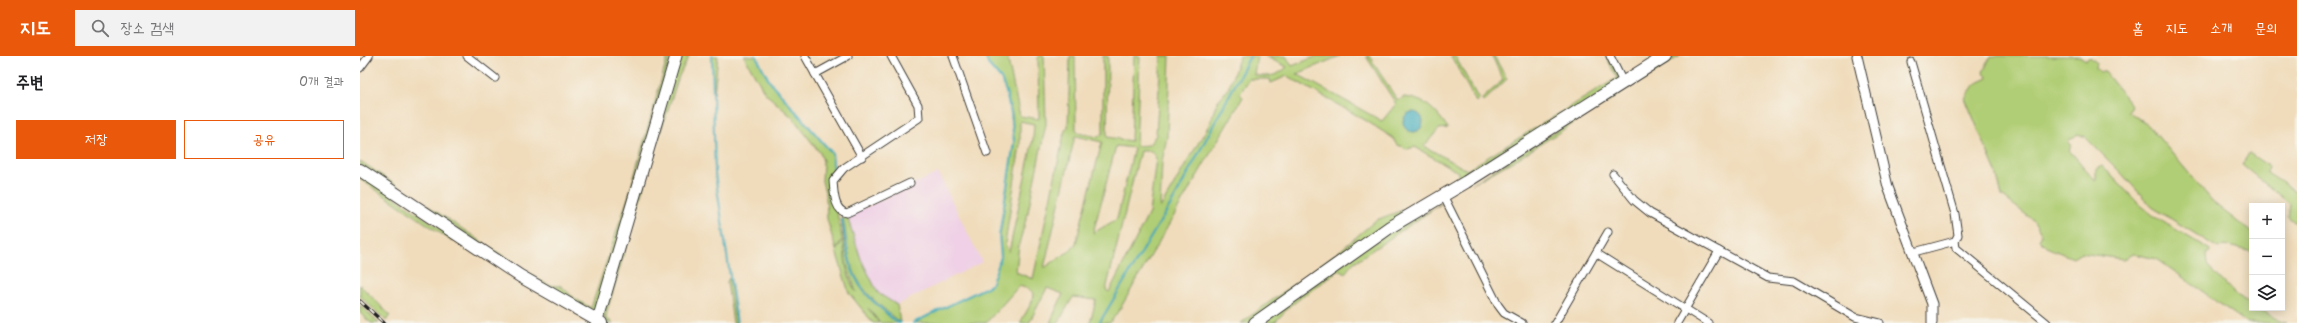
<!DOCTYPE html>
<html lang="ko">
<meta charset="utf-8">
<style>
body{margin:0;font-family:"Shantell Sans","Poor Story",sans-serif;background:#f2f2f2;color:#202124}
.controls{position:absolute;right:12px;bottom:12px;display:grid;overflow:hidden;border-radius:0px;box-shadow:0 2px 10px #0003}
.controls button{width:36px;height:36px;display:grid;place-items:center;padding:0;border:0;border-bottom:1px solid #e0e0e0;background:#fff;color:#202124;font:20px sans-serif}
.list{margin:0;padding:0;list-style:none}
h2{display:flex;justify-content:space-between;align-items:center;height:52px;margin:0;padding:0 16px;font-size:17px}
h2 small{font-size:13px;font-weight:400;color:#757577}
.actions{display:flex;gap:8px;padding:12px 16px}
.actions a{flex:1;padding:9px 0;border:1px solid #ea580c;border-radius:0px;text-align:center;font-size:14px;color:#ea580c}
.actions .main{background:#ea580c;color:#fff}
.icon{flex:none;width:22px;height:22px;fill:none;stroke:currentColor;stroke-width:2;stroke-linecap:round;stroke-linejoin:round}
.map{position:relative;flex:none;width:1937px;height:267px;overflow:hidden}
header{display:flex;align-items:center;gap:24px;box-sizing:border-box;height:56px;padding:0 20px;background:#ea580c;color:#fff}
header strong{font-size:19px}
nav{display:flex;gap:22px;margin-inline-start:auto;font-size:14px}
.search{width:280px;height:36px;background:#f2f2f2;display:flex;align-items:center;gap:10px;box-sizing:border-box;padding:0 14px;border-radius:0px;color:#757577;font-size:15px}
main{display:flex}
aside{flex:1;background:#fff}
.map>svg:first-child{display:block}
.built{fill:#efd0e6}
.green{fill:#b0ce75;stroke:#667548;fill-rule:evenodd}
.water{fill:#3facbd;stroke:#2e646c}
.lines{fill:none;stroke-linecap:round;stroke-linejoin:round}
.stream{stroke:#3facbd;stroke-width:2}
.minor-casing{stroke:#3c3934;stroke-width:9}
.tertiary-casing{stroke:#3c3934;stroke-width:11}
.secondary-casing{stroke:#3c3934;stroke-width:13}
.primary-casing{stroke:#3c3934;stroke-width:14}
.minor{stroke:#fff;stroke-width:7}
.tertiary{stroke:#fff;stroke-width:9}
.secondary{stroke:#fff;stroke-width:11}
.primary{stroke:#fff;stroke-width:12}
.rail-casing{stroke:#1c1c1c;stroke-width:3.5}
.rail{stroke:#f7f3e8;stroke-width:2;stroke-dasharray:6;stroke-linecap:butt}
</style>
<header>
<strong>지도</strong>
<div class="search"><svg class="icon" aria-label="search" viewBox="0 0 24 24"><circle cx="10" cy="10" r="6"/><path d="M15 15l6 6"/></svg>장소 검색</div>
<nav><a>홈</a><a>지도</a><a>소개</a><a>문의</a></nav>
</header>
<main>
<aside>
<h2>주변<small>0개 결과</small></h2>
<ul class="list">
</ul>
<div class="actions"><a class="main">저장</a><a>공유</a></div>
</aside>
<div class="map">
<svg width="1937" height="267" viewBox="0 0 1937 267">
<rect width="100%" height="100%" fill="#f7f3e8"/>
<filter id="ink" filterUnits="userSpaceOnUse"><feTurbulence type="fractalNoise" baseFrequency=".025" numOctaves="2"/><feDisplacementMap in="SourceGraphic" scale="8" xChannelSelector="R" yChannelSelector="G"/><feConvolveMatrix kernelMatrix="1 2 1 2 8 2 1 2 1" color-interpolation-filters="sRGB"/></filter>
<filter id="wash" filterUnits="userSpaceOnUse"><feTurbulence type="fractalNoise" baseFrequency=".012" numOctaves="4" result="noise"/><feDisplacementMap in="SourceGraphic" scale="16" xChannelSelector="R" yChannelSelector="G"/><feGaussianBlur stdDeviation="0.9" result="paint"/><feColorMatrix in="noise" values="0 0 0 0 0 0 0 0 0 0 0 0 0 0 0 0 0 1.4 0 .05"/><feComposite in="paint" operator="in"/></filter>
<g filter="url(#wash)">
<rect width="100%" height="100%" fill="#f0dcbb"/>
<polygon class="built" points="578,117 622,206 537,249 518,237 501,203 487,160"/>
<g class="green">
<polygon points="308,0 311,0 236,257 186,231 0,109 0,105 181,225 188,229 201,230 214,242 231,252 268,142"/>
<polygon points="318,0 329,0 319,20 293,98 247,255 246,262 253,267 246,267 243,258"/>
<polygon points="353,0 358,0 354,38 352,2"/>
<polygon points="384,0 396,0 410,26 472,98 474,116 471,124 482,183 476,194 467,163 466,140 462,125 463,105 460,97 433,62 405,37"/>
<path d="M626,0H647L660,60L679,63L678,0H684L686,68L668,156L659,188L656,216L673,223L705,74L708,71L710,0H715L716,73L718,77L738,81L743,77V0H748L747,81L771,85L774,0H780L776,90L789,89L796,79L801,0H810L807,81L802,105L800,152L849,69L857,46L868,33L880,0H890L816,138L739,267H730L736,244L713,241L698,267H690L703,238L687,232L669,267H660L672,246L673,237L669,233L659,230L626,267H554L631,229L641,201L640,180L654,86L652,58L646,35L641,23L628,7ZM660,65L674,68L673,83L649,196L645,188L660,89ZM715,80L742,86L716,187L711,194L684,212ZM756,90L774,92L757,163L733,177ZM780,95H791L796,102L789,157L749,236L746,234Z"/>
<path d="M891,0H897L894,19C908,21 916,21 927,11L905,0H926L932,10L957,0H980L937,18L1022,65L1036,48L1006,0H1009L1038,45L1044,41C1066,43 1076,55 1088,72L1079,73L1064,90L1107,114L1257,22L1246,0H1249L1261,26L1009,181L888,267H881L981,194L1016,164L1051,151L1098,123V116L1055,91L1047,93L1036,88L1033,82L1005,64L927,20L911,27L910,23H889L880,38L883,41L761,251L750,267H740L817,138Z"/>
<polygon points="1091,0 1095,0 1119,44 1116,46"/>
<polygon points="1132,0 1134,0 1147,23 1123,46 1122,43 1143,24"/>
<polygon points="1314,0 1320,0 1160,101 1112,128"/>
<path d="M1631,0H1719L1726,4L1730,1L1737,7L1736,12L1740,16H1745L1772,50L1768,55L1789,70L1855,148L1892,177V196L1864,189L1858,192L1792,151L1762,118L1725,81L1718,78L1708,85L1712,90L1709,94L1736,125V113L1742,110L1777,146L1795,161L1852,195L1846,198L1847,209L1877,240L1892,248V252C1905,252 1914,265 1927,267H1887L1797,203L1773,198L1763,203L1721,197L1713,202L1686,191L1679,184L1682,179L1673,164L1642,140L1636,116L1605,42L1615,28L1628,22L1623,16Z"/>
<polygon points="1889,97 1908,110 1907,117 1937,136 1937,168 1928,161 1930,148 1882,109"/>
<polygon points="0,118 93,181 92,185 0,123"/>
<polygon points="1084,146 993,207 985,217 980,214 975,217 930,250 915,266 901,267 1004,192"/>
<path d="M487,160L501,203L518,237L537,249L540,266C533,262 529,257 523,252C488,223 490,203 483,161Z"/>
<path d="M481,162C487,201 489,228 522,254C528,259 531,264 539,267H520L508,252L519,267H513L489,237L476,195L483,184C485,201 486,222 496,236L486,207Z"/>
<polygon points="369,222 375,263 376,267 373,267 367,226"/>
<polygon points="0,229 30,259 26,265 0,240"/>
<polygon points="0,249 19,267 11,267 0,257"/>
</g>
<circle class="water" cx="1053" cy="66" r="10"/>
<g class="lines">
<g class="stream">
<polyline points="352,0 355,118 377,267"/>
<polyline points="396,0 410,26 472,97 474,116"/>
<path d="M482,162C489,204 488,226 523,254C529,259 532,264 540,267"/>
<polyline points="553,267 631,229 641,201 639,180 654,86 651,58 646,36 641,23 628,8 625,0"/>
<polyline points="739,267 817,138 890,0"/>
</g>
</g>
</g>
<g filter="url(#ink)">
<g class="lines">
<g class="minor-casing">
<g id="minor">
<polyline points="107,0 135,22"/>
<polyline points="445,0 502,101"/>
<path d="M531,0L558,49L559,62L484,112L473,125C474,136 474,155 487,157L550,127"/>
<polyline points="593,0 627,97"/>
<polyline points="1250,0 1263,26"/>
<polyline points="1551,6 1595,158 1598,179 1595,185 1596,192 1687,267"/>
<polyline points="0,12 9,0"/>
<polyline points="455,18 488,0"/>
<polyline points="1253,118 1274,144 1290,157 1408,222 1434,225 1495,261 1520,267"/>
<polyline points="1083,139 1138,249 1144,257 1162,267"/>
<polyline points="1554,196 1595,185"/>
<polyline points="1236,197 1348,267"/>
<polyline points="1195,267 1248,176"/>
<polyline points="1317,267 1359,195"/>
</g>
</g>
<g class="tertiary-casing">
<polyline id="tertiary" points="1497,0 1528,131 1572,248 1572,267"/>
</g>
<g class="secondary-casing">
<polyline id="secondary" points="237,267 316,0"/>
</g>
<g class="primary-casing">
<g id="primary">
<polyline points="0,114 160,220 242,267"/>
<polyline points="895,267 1030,171 1106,126 1305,0"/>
</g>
</g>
<use href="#minor" class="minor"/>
<use href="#tertiary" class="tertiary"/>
<use href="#secondary" class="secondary"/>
<use href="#primary" class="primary"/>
<g class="rail-casing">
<polyline id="rail" points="0,245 24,267"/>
</g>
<use href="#rail" class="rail"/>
</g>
</g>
</svg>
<div class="controls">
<button>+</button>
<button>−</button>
<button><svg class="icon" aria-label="layers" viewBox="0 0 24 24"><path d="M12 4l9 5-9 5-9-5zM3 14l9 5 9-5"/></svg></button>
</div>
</div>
</main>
